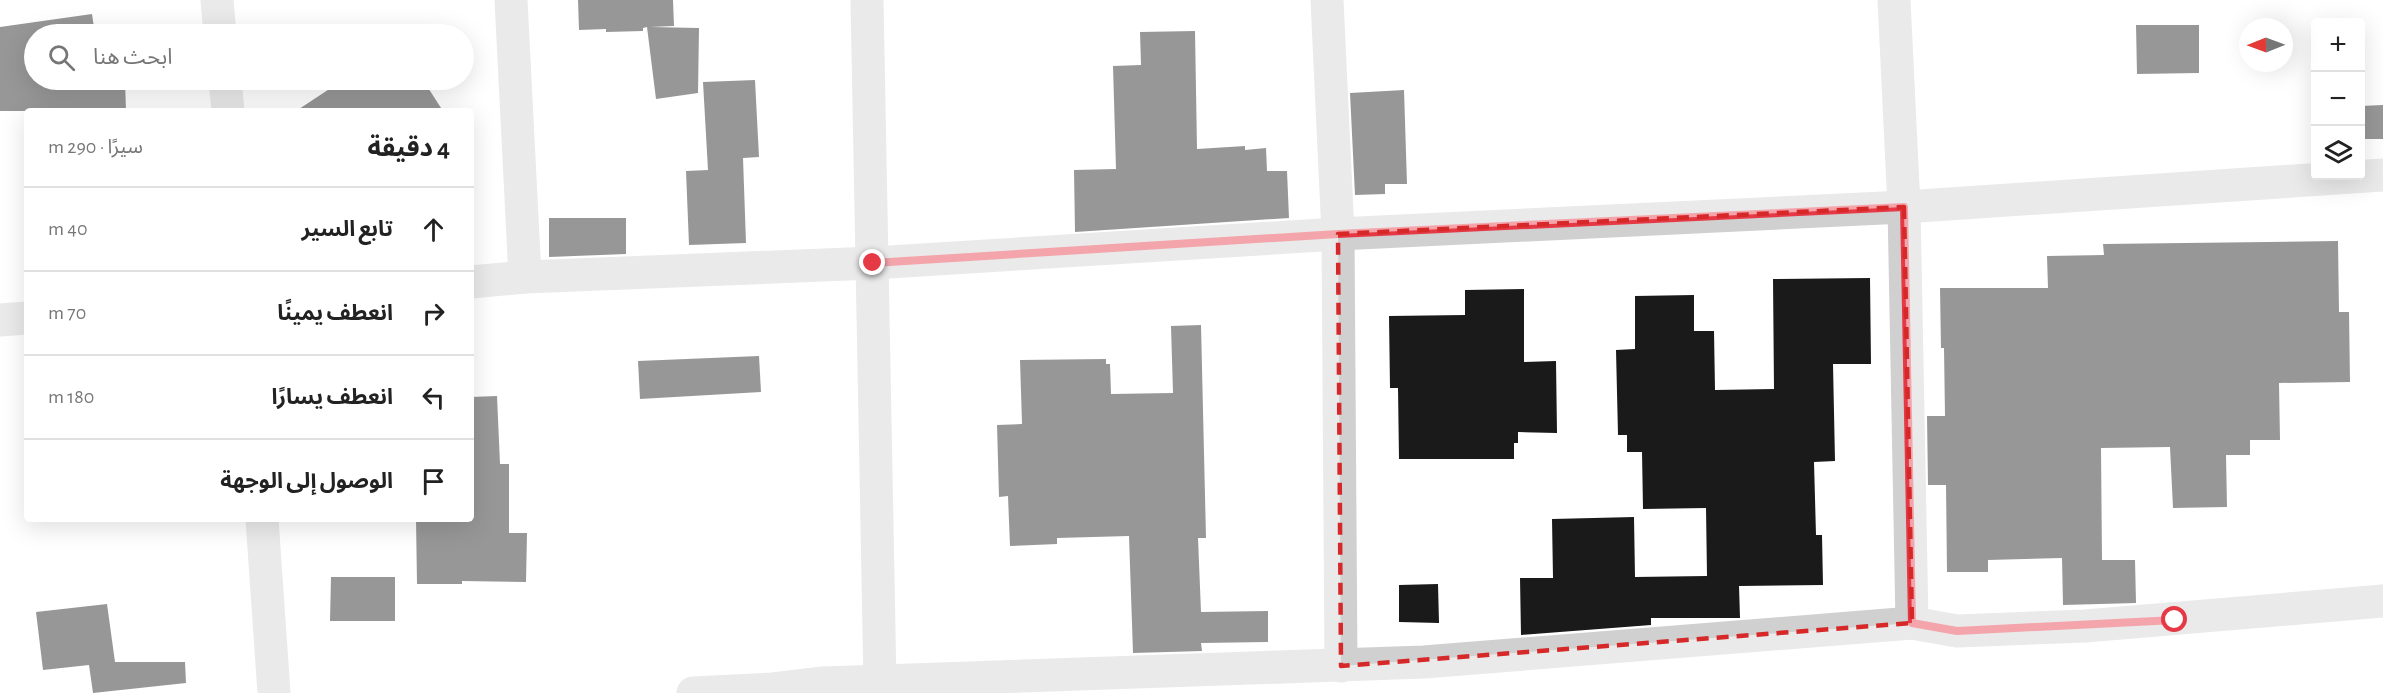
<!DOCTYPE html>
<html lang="ar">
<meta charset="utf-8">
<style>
body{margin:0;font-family:"Alegreya Sans","Noto Sans Arabic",sans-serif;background:#f2f2f2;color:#222;direction:rtl}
.controls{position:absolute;right:18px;top:18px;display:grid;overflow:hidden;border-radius:6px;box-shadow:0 6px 24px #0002}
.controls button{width:54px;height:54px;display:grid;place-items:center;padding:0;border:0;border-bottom:2px solid #e0e0e0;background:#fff;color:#222;font:30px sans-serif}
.compass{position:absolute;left:2239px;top:18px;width:54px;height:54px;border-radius:50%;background:#fff;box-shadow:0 6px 24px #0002;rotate:269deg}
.stop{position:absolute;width:18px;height:18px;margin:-14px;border:4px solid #e63946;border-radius:50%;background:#fff}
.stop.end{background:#e63946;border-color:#fff;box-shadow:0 2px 6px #0008}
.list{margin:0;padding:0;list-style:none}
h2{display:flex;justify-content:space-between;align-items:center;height:78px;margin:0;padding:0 24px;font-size:26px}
h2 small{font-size:20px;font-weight:400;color:#767676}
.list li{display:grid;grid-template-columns:39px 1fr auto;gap:18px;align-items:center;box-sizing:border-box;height:84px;padding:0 24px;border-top:2px solid #e0e0e0}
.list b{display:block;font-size:22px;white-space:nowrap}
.list em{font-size:20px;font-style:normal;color:#767676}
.icon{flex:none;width:33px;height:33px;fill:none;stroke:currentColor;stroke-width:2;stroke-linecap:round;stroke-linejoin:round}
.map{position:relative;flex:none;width:2383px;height:693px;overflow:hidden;direction:ltr}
.search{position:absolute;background:#fff;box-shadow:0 6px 24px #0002;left:24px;top:24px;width:450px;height:66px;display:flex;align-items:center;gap:15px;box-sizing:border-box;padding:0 21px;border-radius:33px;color:#767676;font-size:22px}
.panel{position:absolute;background:#fff;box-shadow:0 6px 24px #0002;left:24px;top:108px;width:450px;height:414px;border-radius:6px;direction:rtl}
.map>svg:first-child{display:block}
.building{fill:#1a1a1a}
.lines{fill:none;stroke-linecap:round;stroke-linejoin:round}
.street{stroke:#d0d0d0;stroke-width:33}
.route{stroke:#e63946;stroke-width:8}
.marked{fill:none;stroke:#d62828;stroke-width:4.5;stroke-dasharray:12 8;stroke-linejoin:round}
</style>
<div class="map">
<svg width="2383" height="693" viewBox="0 0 2383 693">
<rect width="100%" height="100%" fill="#fff"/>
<g class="building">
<polygon points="578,0 673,0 674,26 650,27 699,28 698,93 656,99 647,27 643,28 643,31 606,32 606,29 579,30"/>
<polygon points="92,14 95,34 34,34 34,80 125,80 126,111 0,111 0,27"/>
<polygon points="2136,25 2199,25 2199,73 2137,74"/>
<polygon points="1195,31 1197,149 1245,146 1245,150 1266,148 1267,171 1287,171 1289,218 1075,232 1074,170 1116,169 1113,66 1141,65 1140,32"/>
<polygon points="343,80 423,80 443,111 296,111"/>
<polygon points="755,80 759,157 743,158 746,243 689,245 686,171 708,170 703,82"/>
<polygon points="1404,90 1407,184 1385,184 1385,194 1355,195 1350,93"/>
<polygon points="2383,105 2383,139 2361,139 2361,106"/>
<polygon points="2313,107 2316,107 2314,161"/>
<polygon points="549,218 626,218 626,254 549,257"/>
<polygon points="2338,241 2339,312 2349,312 2350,382 2279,383 2280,440 2250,440 2250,455 2226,455 2227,507 2173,508 2170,447 2101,448 2102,560 2135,560 2136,603 2063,605 2062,558 1988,560 1988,572 1947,572 1946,485 1928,485 1927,416 1945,416 1944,348 1941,348 1940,288 2048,288 2047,256 2104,255 2103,244"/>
<polygon points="1870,278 1871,364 1833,364 1835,461 1814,462 1816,535 1822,535 1823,585 1739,586 1740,618 1651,618 1651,625 1521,635 1520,578 1553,578 1552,519 1634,517 1635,577 1707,576 1706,508 1643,509 1642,452 1627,452 1627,435 1618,435 1616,350 1635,349 1635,296 1694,295 1694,331 1714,331 1715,390 1774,389 1773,279"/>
<polygon points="1524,289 1524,362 1556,361 1557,433 1518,432 1518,443 1514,443 1514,459 1399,459 1398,388 1390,388 1389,316 1465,315 1465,290"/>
<polygon points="1201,325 1206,538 1198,538 1201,612 1268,611 1268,642 1201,643 1202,651 1133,653 1129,536 1057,538 1057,544 1010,546 1008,496 999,497 997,425 1022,424 1020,360 1106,359 1106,364 1110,364 1111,394 1173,393 1171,326"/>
<polygon points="759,356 761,392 640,399 638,361"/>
<polygon points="497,396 500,464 509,464 509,533 527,533 526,582 462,581 462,584 417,584 416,519 471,519 471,397"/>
<polygon points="331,577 395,577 395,621 330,621"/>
<polygon points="1438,584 1439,623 1399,622 1399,585"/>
<polygon points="107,604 115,662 185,662 186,683 93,693 89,665 43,670 36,612"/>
</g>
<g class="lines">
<g class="street">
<polyline points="217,0 220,34"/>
<polyline points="511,0 525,277"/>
<polyline points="867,0 880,683"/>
<polyline points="1327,0 1338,234 1341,666"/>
<polyline points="1894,0 1904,207 1912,623"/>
<polyline points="225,80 228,111"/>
<polyline points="471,282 525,277 873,263 1338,234 1904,207 2383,175"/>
<polyline points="0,320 27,318"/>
<polyline points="262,519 274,693"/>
<polyline points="693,693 773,689 823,683 1424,662 1912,623 1957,631 2085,626 2383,601"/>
</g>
</g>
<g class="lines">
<polyline class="route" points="873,263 1338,234 1904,207 1912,623 1957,631 2175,620"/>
</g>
<path d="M0 0H2383V693H0ZM1904,207L1912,623L1341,666L1338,234Z" fill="#fff" fill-opacity=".55" fill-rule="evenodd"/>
<path class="marked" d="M1904,207L1912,623L1341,666L1338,234Z"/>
</svg>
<div class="controls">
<button>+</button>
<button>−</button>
<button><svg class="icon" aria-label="layers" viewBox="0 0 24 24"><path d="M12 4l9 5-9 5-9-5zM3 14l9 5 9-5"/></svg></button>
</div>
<svg class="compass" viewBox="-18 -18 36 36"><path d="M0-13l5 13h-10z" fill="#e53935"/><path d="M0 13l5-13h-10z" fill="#767676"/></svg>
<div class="stop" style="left:2175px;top:620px"></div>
<div class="stop end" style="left:873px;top:263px"></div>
<div class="search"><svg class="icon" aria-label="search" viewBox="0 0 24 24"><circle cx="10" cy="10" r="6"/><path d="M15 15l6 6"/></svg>ابحث هنا</div>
<section class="panel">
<h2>4 دقيقة<small>سيرًا · 290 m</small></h2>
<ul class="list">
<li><svg class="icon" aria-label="ahead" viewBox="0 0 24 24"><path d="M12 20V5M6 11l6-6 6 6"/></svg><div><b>تابع السير</b></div><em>40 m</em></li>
<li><svg class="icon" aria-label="right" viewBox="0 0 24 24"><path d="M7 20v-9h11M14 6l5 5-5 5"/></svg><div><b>انعطف يمينًا</b></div><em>70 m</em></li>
<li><svg class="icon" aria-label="left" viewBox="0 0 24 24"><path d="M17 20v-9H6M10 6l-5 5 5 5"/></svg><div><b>انعطف يسارًا</b></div><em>180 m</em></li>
<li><svg class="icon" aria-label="arrive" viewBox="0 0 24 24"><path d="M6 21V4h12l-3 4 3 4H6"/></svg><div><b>الوصول إلى الوجهة</b></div></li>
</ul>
</section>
</div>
